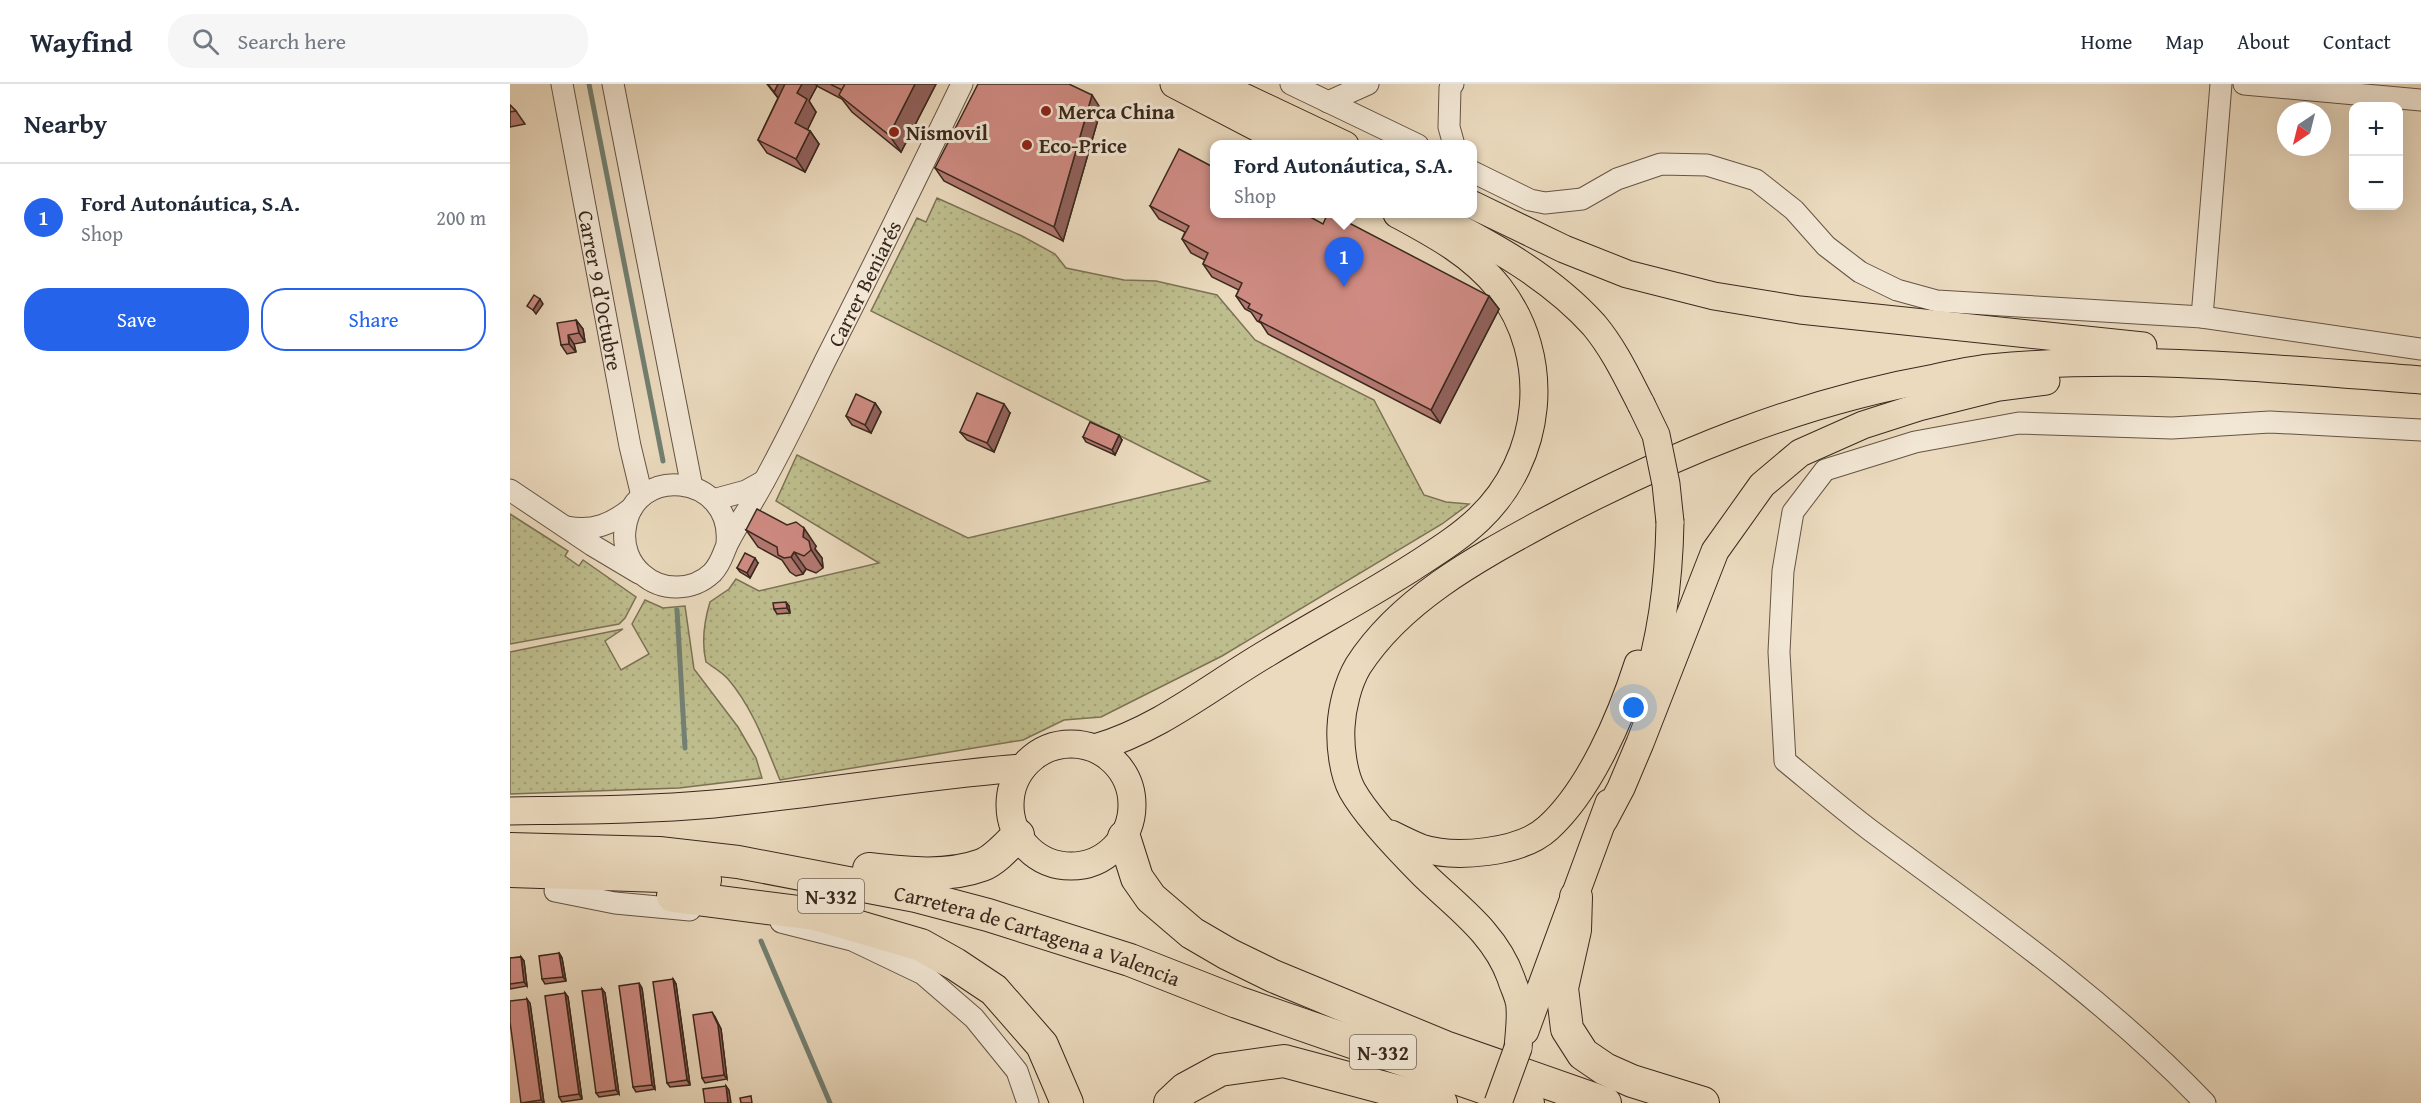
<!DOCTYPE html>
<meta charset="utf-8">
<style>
body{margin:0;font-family:"Gentium Book Plus",serif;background:#f6f6f7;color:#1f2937}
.controls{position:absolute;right:18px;top:18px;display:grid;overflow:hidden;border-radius:12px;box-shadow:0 6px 24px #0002}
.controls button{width:54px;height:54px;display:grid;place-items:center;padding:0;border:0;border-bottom:2px solid #e0e1e3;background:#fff;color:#1f2937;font:30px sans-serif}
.compass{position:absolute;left:1767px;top:18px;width:54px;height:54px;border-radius:50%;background:#fff;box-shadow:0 6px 24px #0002;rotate:215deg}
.you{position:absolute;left:1124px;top:624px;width:21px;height:21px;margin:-15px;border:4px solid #fff;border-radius:50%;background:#1a73e8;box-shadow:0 0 0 9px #1a73e833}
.badge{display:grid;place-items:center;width:39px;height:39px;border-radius:50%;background:#2563eb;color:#fff;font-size:20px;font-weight:700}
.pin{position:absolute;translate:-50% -50px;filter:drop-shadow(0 2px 3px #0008)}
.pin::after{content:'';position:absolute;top:32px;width:21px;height:18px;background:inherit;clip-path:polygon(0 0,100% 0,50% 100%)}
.popup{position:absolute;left:700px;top:56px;width:267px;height:78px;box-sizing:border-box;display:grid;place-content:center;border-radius:12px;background:#fff;filter:drop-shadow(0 2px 4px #0005);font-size:20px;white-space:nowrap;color:#747a83}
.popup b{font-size:22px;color:#1f2937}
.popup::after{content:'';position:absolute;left:50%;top:100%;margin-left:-12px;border:12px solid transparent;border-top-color:#fff}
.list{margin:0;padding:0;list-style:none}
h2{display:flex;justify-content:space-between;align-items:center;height:78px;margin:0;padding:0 24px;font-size:26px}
h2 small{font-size:20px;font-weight:400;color:#747a83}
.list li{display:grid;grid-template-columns:39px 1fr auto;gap:18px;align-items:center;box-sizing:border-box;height:108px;padding:0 24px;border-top:2px solid #e0e1e3}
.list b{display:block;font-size:22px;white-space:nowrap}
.list p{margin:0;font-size:20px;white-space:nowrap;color:#747a83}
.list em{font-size:20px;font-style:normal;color:#747a83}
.actions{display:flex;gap:12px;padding:18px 24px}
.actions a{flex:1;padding:14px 0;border:2px solid #2563eb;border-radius:24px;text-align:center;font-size:21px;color:#2563eb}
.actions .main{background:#2563eb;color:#fff}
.icon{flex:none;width:33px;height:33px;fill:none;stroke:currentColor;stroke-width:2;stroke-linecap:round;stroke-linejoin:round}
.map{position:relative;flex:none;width:1911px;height:1019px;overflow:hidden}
header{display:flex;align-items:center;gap:36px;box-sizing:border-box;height:84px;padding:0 30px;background:#fff;border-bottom:2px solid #e0e1e3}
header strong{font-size:28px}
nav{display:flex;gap:33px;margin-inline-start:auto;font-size:21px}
.search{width:420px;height:54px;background:#f6f6f7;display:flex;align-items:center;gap:15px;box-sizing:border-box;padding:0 21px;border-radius:24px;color:#747a83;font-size:22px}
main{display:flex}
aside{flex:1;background:#fff}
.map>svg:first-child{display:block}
.grass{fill:url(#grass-dots);stroke:#7c7255;stroke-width:1.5}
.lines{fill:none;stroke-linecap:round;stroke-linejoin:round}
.stream{stroke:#738072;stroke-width:5}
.minor-casing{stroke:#665445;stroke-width:23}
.major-casing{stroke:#39281d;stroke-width:29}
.highway-casing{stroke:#39281d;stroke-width:34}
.minor{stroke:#f2e7d5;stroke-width:21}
.major{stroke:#ebdabe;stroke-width:27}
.highway{stroke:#ebdabe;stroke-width:32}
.major-bridge-casing{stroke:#39281d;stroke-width:29;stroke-linecap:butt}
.major-bridge{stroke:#ebdabe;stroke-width:27}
.wall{fill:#b27871;stroke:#39281d;stroke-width:1.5}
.shaded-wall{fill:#91615c;stroke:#39281d;stroke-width:1.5}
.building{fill:#cf8b83;stroke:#39281d;stroke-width:1.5}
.poi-dot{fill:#8f2418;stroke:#f2e7d5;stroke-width:2}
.labels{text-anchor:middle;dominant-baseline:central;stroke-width:6;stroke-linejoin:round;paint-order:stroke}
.shield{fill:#f2e7d5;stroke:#706154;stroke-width:1.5}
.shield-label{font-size:20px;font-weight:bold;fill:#39281d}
.poi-label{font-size:21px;font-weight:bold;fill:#39281d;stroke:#f2e7d5;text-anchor:start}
.street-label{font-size:21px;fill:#39281d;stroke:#f2e7d5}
</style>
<header>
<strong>Wayfind</strong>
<div class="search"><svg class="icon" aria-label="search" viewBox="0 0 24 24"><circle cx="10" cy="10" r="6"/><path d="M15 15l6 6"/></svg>Search here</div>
<nav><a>Home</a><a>Map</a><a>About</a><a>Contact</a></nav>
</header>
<main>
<aside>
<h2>Nearby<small></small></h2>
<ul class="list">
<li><span class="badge">1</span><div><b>Ford Autonáutica, S.A.</b><p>Shop</p></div><em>200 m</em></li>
</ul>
<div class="actions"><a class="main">Save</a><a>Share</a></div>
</aside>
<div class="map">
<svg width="1911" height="1019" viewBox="0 0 1911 1019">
<defs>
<pattern id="grass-dots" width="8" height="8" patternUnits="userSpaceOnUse" patternTransform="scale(1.5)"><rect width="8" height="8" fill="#bebd8d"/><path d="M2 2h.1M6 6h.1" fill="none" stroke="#a4a279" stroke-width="1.8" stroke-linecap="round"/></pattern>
</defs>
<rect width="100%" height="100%" fill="#ebdabe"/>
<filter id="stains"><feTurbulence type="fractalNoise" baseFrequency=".00333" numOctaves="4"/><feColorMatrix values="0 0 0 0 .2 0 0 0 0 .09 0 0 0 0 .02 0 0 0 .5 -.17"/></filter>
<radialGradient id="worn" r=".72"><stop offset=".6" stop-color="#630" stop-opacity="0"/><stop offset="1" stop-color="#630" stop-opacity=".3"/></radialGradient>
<g class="grass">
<path d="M427,114L512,152L545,170L556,184L614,196L646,197L707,211L745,256L864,316L914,411L936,418L959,420L932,440L712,572L591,633L554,636L513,656L270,696C256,662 243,624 218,595C212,588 203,583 196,578C191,557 194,538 200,518L219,505L226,495L249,507L369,479L266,417L287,371L458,454L700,397L361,227L407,134L416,138Z"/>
<polygon points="0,430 58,467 55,472 69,482 73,476 126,513 115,534 109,540 0,560"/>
<polygon points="135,516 153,524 175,522 184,585 228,643 246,674 252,694 169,704 0,710 0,568 113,545 95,557 111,586 139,570 122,540"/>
</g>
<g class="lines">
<g class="stream">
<polyline points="79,0 153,377"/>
<polyline points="167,526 175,664"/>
<polyline points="251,857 320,1019"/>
</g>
<g class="minor-casing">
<g id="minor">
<path id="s1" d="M52,0L120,362L132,412"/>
<polyline points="103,0 182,403"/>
<polyline points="781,0 908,61"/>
<polyline points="943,0 940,4 939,43 944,61"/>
<polyline points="1734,0 1911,16"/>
<polyline points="818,18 858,0"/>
<polyline points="963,88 1020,116 1035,119 1072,115 1107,95 1151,80 1197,81 1246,96 1284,126 1316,162 1350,188 1387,206 1427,217 1692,233 1911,265"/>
<polyline points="1692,233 1711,0"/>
<polyline points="0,406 82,461 129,489"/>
<polyline points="203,416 236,407 254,397"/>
<path d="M57,443C83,448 102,440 122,424"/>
<path id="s2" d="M217,459C223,389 122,379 115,446C113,462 119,479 132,490C152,508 183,507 202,489C212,479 213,468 219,457C225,445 233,433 240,422C268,375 291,326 315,277C362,185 407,93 452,0"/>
<polyline points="45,807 105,819 180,826"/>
<polyline points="271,838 342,856 413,890 464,934 507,987 518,1019"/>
<path d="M1695,1019C1595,914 1476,832 1360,746C1331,724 1303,700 1275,677L1269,568L1273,487L1283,428L1315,386L1405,358L1509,339L1662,344L1760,338L1911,346"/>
</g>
</g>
<g class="major-casing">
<g id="major">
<polyline points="664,0 781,61"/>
<polyline points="706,0 835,61"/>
<polyline points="963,121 1054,165 1117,190 1204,212 1290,226 1633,262"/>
<path d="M922,130C980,160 1040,192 1084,241C1104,265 1117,293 1131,320"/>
<path d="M1134,608C1152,553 1159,495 1160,438"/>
<circle cx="561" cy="721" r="61"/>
<path d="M585,664C650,645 701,602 759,568C807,539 856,513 903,483C926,468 949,454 969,435C1033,374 1043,274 989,204C962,170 924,150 887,130"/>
<path d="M0,727C68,726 137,726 204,720C307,710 409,692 512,684"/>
<polyline points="1094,736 1111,704 1130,659 1205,467 1252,401 1290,369 1353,341 1409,323 1489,303 1536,297"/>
<path d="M881,750C891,755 901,760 911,764C945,775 1011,769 1038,744C1080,706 1111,633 1128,580"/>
<polyline points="1015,947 1099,719"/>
<path d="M1008,964C1009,951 1011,937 1010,924C1010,914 1004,904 1001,894C985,849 947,823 914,791C892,769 857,733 842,706C833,689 830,662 831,643C832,623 838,599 848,582C891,515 968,474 1036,437C1159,372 1288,318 1425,294C1443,290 1461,286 1480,284C1624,270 1767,285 1911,296"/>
</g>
</g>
<g class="highway-casing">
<g id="highway">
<polyline points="614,753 627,794 641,814 682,849 718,870 763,892 935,963 1095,1019"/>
<path id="s3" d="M0,765L149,769L228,778L406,812L478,831L620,876L727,918L1018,1019"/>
<path d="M359,785C395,789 437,794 472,781C485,776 498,761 508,751"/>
<polyline points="0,787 152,792 195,796"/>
<polyline points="163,812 305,830 411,861 445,880 484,906 532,961 557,1019"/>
<polyline points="1066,813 1065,846 1052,904 1057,945 1073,970 1095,985 1122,997 1193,1019"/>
<polyline points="660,1019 675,1005 710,986 774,977 931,1019"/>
</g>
</g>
<use href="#minor" class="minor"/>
<use href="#major" class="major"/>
<use href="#highway" class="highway"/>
<g class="major-bridge-casing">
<g id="major-bridge">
<polyline points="1131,320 1146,351 1156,400 1160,438"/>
<polyline points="988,1019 1008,964"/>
</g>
</g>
<use href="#major-bridge" class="major-bridge"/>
</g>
<g class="wall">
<polygon points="257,0 426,0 391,68 342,28 332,15 307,2 299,17 306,28 297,46 300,47 309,60 295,88 257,69 248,56 268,14"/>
<polygon points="0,21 6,27 15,40 0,43"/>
<polygon points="591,25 553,157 434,97 425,84"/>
<polygon points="640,122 813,140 979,212 989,225 930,339 758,250 751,239 747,237 741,228 735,225 726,212 729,206 702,193 693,180 695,176 681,169 672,155 675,148 649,135"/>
<polygon points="66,236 73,245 75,258 64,260 66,268 57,270 51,261"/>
<polygon points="365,319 371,328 361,349 342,341 336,332"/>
<polygon points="500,329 484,368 457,356 450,348"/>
<polygon points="573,353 612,356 605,371 576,358"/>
<polygon points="236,446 306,462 305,465 312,474 313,484 306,489 296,485 293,490 286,492 280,488 272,476 248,463"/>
<polygon points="248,479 240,494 230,488 227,484"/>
<polygon points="279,522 280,529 267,530 264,525"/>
<polygon points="49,869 52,874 56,897 35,900 32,895"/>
<polygon points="11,873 14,877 17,902 0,905 0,874"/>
<polygon points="163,895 166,900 180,1001 160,1003 157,999"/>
<polygon points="132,904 145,1005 126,1008 123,1003"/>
<polygon points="92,905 95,909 109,1010 89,1013 86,1009"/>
<polygon points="55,909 58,913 72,1015 52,1018 49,1013"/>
<polygon points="20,919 34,1019 11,1019"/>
<polygon points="205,933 211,945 217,995 195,999 192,994"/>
</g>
<g class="shaded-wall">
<polygon points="268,0 283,0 273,21 264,8"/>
<polygon points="292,0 305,0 307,2 299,17 306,28 294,53 285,39 287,9"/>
<polygon points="405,0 426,0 391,68 379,51"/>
<polygon points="582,11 591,25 553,157 544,143"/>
<polygon points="300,47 309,60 295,88 286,75"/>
<polygon points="979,212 989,225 930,339 921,326"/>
<polygon points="30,215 33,220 26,230 23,226"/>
<polygon points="66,236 73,245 75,258 69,249"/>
<polygon points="58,251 64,260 66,268 59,260"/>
<polygon points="365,319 371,328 361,349 355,341"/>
<polygon points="494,320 500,329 484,368 477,359"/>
<polygon points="609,351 612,356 605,371 602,366"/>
<polygon points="294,444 306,462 305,465 312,474 313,484 293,453"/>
<polygon points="284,468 296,485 293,490 281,473"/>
<polygon points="245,474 248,479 240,494 237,489"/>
<polygon points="276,518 279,522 280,529 277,524"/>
<polygon points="49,869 52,874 56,897 53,893"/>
<polygon points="11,873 14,877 17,902 14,898"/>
<polygon points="163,895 166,900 180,1001 177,996"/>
<polygon points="129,899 132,904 145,1005 142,1001"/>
<polygon points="92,905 95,909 109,1010 106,1006"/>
<polygon points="55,909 58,913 72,1015 69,1010"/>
<polygon points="17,915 20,919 34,1019 31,1016"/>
<polygon points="202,928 205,933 211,945 217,995 214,991"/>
<polygon points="216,1002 219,1006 221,1019 218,1019"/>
</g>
<g class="building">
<polygon points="258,0 268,0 264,8"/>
<polygon points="275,0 292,0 287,9 297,15 285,39 300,47 286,75 248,56"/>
<polygon points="320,0 335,0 332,6"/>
<polygon points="335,0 405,0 379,51 329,11"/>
<polygon points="468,0 559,0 582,11 544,143 425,84"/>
<polygon points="0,21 6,27 0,28"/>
<polygon points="669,65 705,84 705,129 793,129 813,140 818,129 820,129 979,212 921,326 749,237 752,231 738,224 740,220 726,212 732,199 693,180 698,169 672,155 679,142 640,122"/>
<polygon points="24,211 30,215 23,226 17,222"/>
<polygon points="66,236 69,249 58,251 59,260 51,261 47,239"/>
<polygon points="467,309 494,320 477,359 450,348"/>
<polygon points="346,310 365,319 355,341 336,332"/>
<polygon points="580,338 609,351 602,366 573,353"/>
<polygon points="247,425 277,441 286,438 294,444 293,453 299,457 301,466 294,472 284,468 281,473 274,474 268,471 267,463 236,446"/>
<polygon points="235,469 245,474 237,489 227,484"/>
<polygon points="276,518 277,524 264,525 263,519"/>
<polygon points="49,869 53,893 32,895 29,872"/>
<polygon points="11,873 14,898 0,900 0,874"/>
<polygon points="163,895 177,996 157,999 143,898"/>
<polygon points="129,899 142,1001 123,1003 109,902"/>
<polygon points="92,905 106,1006 86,1009 72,907"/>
<polygon points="55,909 69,1010 49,1013 35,912"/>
<polygon points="17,915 31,1016 11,1019 0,938 0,917"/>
<polygon points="202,928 208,941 214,991 192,994 183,931"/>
<polygon points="216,1002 218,1019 195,1019 193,1005"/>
<polygon points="241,1012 242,1019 231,1019 230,1014"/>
</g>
<g class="poi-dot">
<circle cx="536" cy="27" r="6"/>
<circle cx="384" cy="48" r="6"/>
<circle cx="517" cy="61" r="6"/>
</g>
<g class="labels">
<g class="shield">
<rect x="288" y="795" width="66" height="34" rx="4.5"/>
<rect x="840" y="951" width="66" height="34" rx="4.5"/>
</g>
<g class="shield-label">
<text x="321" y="812">N-332</text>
<text x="873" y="968">N-332</text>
</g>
<g class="poi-label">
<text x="548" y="27">Merca China</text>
<text x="396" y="48">Nismovil</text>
<text x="529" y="61">Eco-Price</text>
</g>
<g class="street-label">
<text stroke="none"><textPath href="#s2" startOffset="616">Carrer Beniarés</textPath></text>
<text stroke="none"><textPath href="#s1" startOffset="210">Carrer 9 d’Octubre</textPath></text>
<text stroke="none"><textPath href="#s3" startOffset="537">Carretera de Cartagena a Valencia</textPath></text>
</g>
</g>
<rect width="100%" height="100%" filter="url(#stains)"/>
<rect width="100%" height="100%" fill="url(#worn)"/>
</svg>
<div class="controls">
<button>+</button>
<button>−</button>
</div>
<svg class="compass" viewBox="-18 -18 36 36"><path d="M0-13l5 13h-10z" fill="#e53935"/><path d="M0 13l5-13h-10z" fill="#747a83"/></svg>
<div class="you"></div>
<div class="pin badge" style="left:834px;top:203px">1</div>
<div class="popup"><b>Ford Autonáutica, S.A.</b>Shop</div>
</div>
</main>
